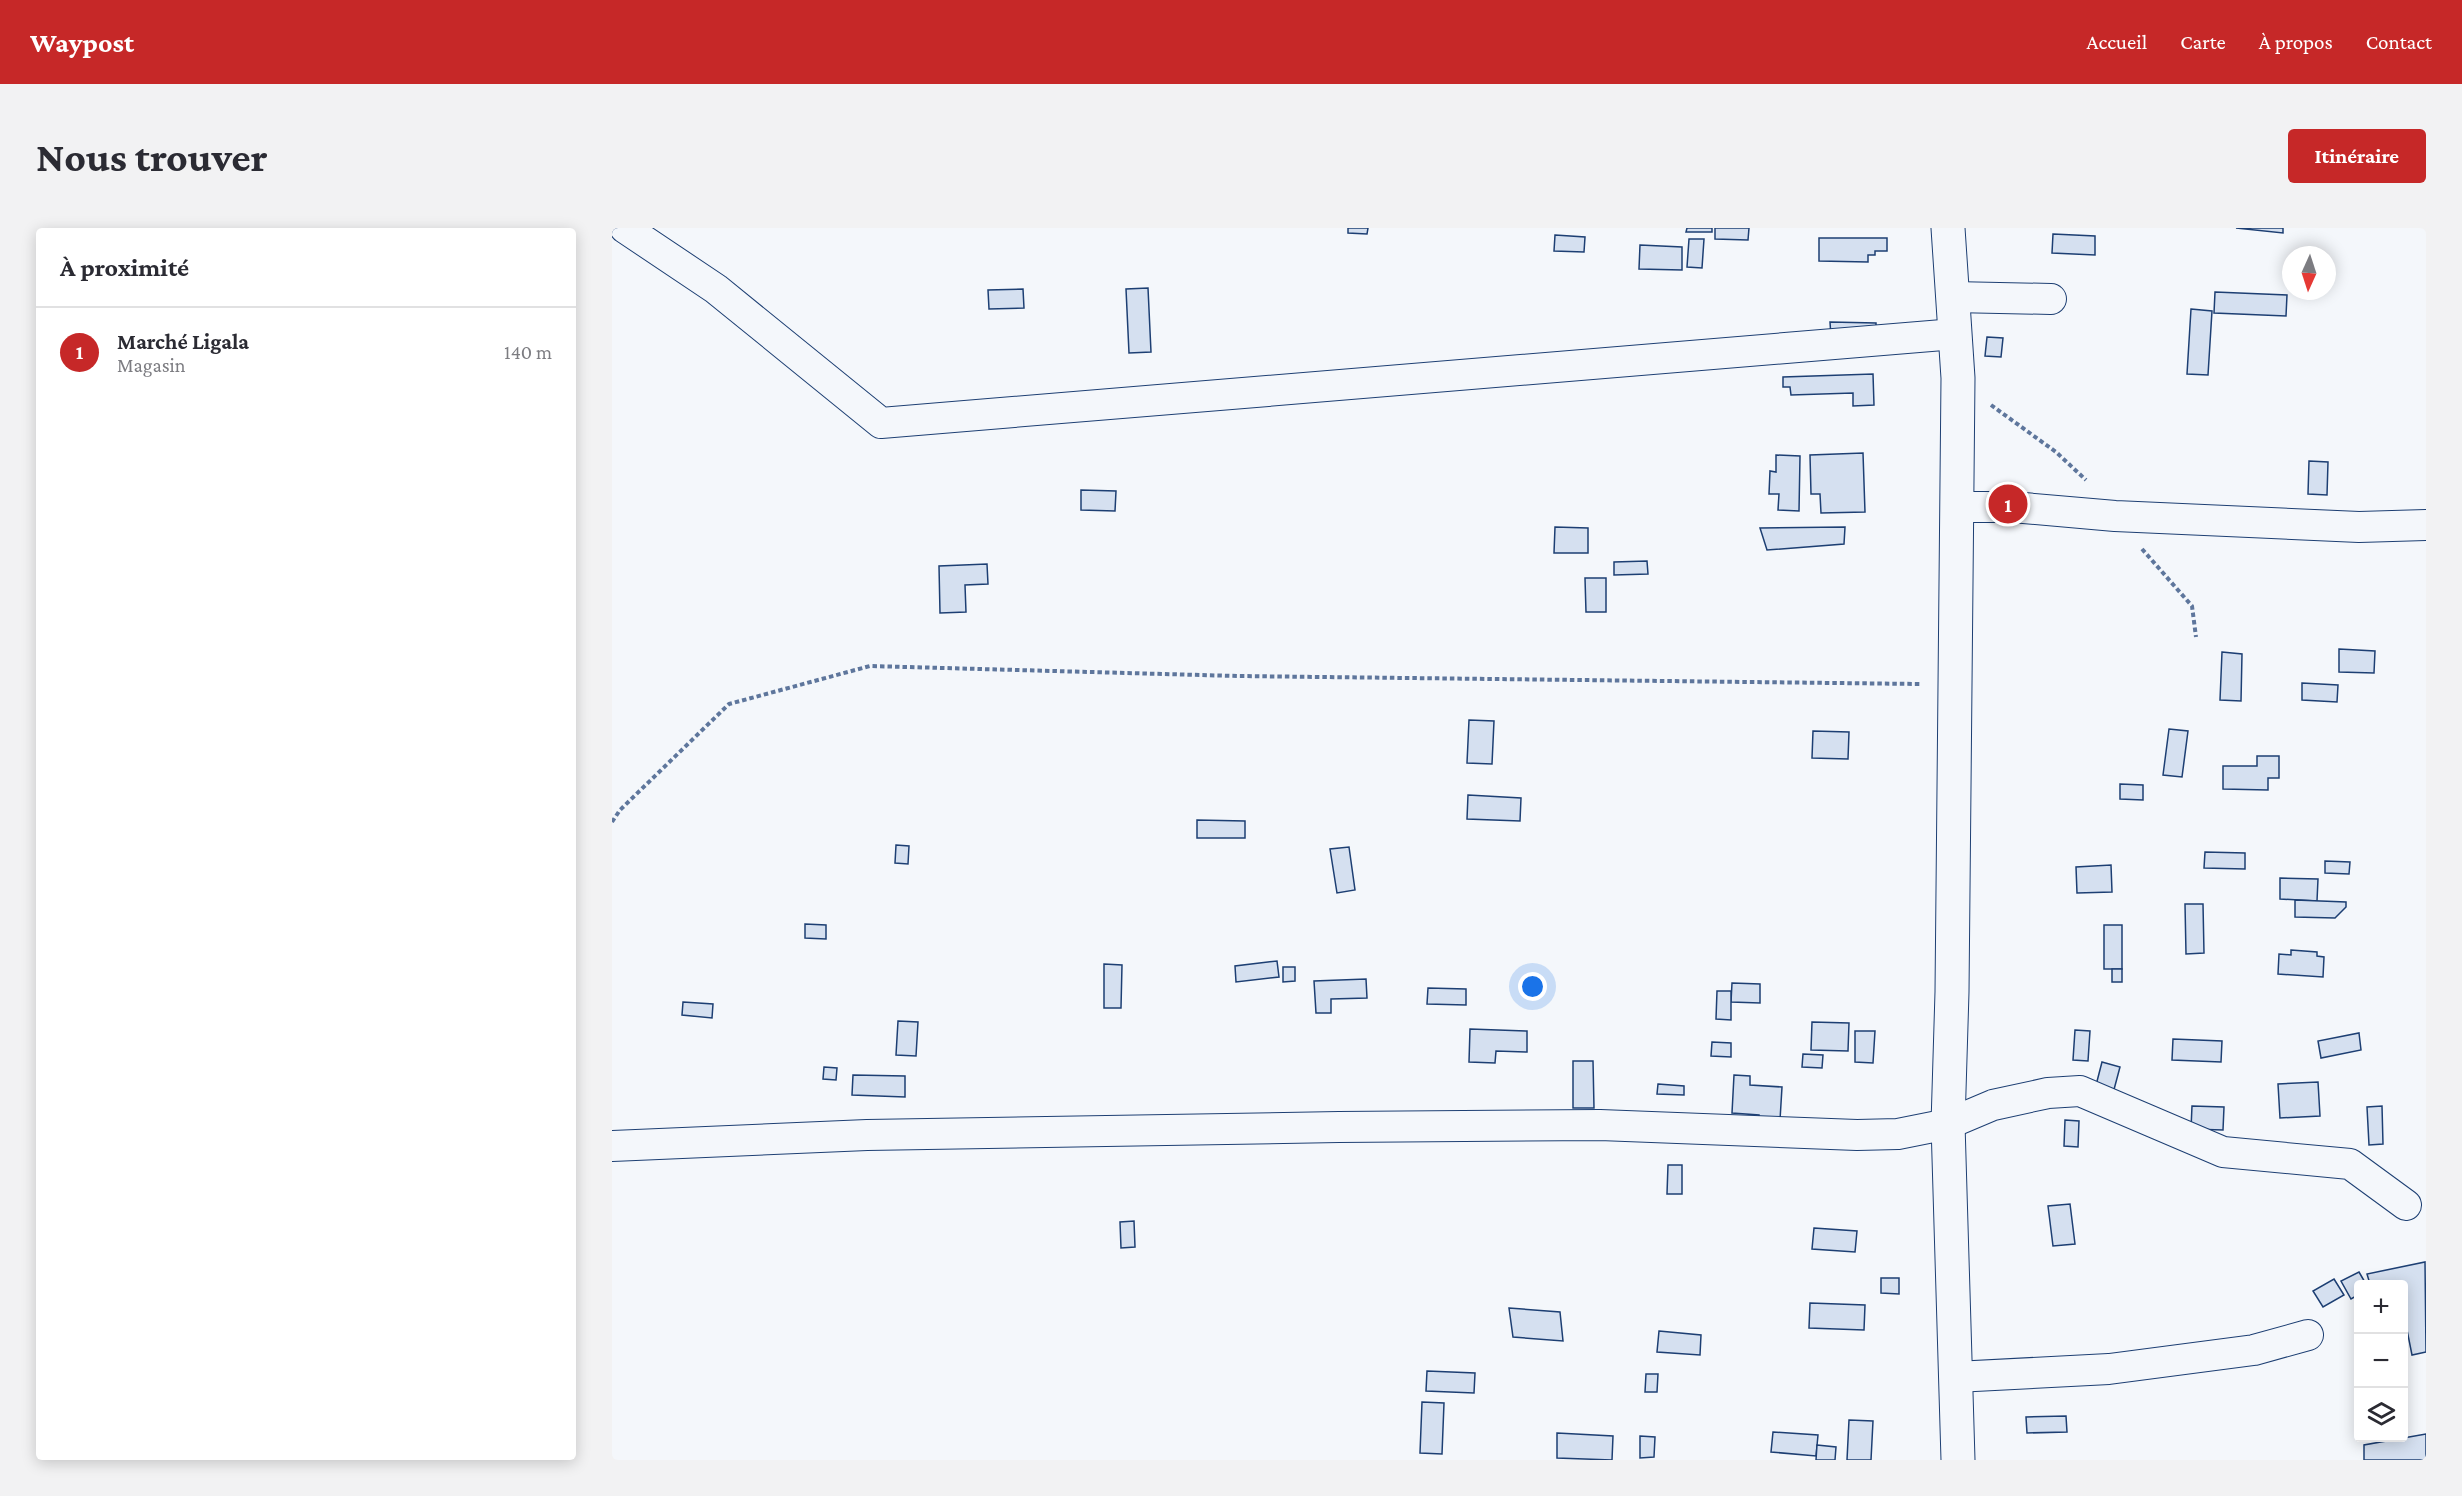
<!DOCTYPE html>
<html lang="fr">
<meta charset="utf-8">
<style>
body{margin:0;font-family:"Crimson Pro",serif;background:#f2f2f3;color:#2b2b33}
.controls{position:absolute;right:18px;bottom:18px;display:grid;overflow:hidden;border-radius:6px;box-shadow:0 3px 15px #0003}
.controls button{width:54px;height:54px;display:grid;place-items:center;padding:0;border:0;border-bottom:2px solid #e1e1e2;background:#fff;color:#2b2b33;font:30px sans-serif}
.compass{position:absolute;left:1670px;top:18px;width:54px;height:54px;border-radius:50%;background:#fff;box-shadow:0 3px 15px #0003;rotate:183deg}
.you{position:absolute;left:921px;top:759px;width:21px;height:21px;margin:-15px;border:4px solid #fff;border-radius:50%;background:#1a73e8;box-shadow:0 0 0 9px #1a73e833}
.badge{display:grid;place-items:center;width:39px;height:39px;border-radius:50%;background:#c62828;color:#fff;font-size:20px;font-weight:700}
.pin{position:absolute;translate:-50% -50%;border:3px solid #fff;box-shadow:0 2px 6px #0006}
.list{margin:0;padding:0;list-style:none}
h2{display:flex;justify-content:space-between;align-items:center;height:78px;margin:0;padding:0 24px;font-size:26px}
h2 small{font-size:20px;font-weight:400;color:#7c7c81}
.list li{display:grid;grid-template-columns:39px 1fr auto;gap:18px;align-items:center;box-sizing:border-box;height:90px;padding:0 24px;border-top:2px solid #e1e1e2}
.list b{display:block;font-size:22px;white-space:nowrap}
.list p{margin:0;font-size:20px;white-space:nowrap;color:#7c7c81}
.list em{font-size:20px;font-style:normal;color:#7c7c81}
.icon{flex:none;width:33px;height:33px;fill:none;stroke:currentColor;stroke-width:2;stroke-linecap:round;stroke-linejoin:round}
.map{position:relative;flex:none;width:1814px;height:1232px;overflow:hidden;border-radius:6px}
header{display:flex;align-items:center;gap:36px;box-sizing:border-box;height:84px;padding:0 30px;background:#c62828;color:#fff}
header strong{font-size:28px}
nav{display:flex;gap:33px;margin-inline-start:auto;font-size:21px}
.intro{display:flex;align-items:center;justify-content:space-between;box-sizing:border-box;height:144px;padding:0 36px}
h1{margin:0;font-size:42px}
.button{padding:15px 27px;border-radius:6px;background:#c62828;color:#fff;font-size:21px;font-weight:700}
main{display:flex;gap:36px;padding:0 36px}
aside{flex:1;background:#fff;border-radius:6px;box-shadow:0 3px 15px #0003}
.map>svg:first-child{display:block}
.building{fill:#d5e0f0;stroke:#1d3f73;stroke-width:1.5}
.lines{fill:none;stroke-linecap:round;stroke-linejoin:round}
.street-casing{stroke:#1d3f73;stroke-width:32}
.highway-casing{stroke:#1d3f73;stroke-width:35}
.path{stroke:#5e769c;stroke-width:4;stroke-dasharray:4.5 3;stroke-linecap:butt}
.street{stroke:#f4f7fb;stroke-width:30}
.highway{stroke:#f4f7fb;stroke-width:33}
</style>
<header>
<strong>Waypost</strong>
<nav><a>Accueil</a><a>Carte</a><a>À propos</a><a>Contact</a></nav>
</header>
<div class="intro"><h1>Nous trouver</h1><a class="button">Itinéraire</a></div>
<main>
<aside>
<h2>À proximité<small></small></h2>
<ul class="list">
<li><span class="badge">1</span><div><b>Marché Ligala</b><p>Magasin</p></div><em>140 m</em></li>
</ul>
</aside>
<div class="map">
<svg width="1814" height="1232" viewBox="0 0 1814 1232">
<rect width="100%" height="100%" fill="#f4f7fb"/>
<g class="building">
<polygon points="736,0 756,0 755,6 736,5"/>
<polygon points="1075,0 1100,0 1100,4 1074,4"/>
<polygon points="1103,0 1137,0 1136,12 1103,11"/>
<polygon points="1624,0 1671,0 1671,5"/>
<polygon points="1441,6 1483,8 1483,27 1440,25"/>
<polygon points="943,7 973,9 972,24 942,23"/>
<polygon points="1207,10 1275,10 1275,23 1263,23 1263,27 1256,27 1256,34 1207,33"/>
<polygon points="1077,11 1092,11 1090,40 1075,39"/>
<polygon points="1028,17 1070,19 1070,42 1027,41"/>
<polygon points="536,60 539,124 517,125 514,61"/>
<polygon points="411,61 412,80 377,81 376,62"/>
<polygon points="1603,64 1675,67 1674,88 1602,85"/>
<polygon points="1579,81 1600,83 1596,147 1575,146"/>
<polygon points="1218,94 1264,95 1264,110 1219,109"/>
<polygon points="1375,109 1391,110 1389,129 1373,128"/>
<polygon points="1261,146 1262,177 1241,178 1241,165 1179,167 1178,159 1171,159 1171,149"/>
<polygon points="1251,225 1253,284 1209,285 1208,266 1199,266 1198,227"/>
<polygon points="1164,227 1188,228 1187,283 1166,282 1167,266 1157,266 1158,243 1164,244"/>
<polygon points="1697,233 1716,234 1715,267 1696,266"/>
<polygon points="469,262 504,263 503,283 469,282"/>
<polygon points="943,299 976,300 976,325 942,325"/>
<polygon points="1233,299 1232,316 1155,322 1148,300"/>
<polygon points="1035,333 1036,346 1002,347 1002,334"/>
<polygon points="375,336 376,356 353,357 354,384 328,385 327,338"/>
<polygon points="973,350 994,350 994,384 974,384"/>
<polygon points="1727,421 1763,423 1762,445 1727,444"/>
<polygon points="1610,424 1630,426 1629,473 1608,472"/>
<polygon points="1690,455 1726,457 1725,474 1690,472"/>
<polygon points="857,492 882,493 880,536 855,535"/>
<polygon points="1557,501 1576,503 1570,549 1551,547"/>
<polygon points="1201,503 1237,504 1236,531 1200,530"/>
<polygon points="1645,528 1667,528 1667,550 1656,550 1656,562 1611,561 1611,538 1645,538"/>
<polygon points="1508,556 1531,557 1531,572 1508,571"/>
<polygon points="856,567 909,570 908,593 855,591"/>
<polygon points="585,592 633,593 633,610 585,610"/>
<polygon points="284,617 297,618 296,636 283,635"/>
<polygon points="737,619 743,662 725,665 718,621"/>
<polygon points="1593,624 1633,625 1633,641 1592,640"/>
<polygon points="1713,633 1738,634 1737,646 1713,645"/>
<polygon points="1499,637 1500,664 1465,665 1464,639"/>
<polygon points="1668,650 1706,651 1705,673 1668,671"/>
<polygon points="1683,672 1734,674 1734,679 1723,690 1683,689"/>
<polygon points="1573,676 1591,676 1592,725 1574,726"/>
<polygon points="193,696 214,697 214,711 193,710"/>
<rect x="1492" y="697" width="18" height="44"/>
<polygon points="1679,722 1705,724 1705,728 1712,729 1711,749 1666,746 1667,726 1679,727"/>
<polygon points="665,733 667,749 624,754 623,738"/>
<polygon points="492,736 510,737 509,780 492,780"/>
<polygon points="671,739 683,739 683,753 671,754"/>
<rect x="1500" y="741" width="10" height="13"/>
<polygon points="754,751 755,770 719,771 719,785 704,785 702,753"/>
<polygon points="1120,755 1148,756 1148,775 1119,774"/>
<polygon points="816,760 854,761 854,777 815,776"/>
<polygon points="1105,763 1119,763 1119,792 1104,791"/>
<polygon points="71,774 101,776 100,790 70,787"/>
<polygon points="286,793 306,794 304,828 284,827"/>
<polygon points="1200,794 1237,795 1236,823 1199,822"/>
<polygon points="858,801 915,803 915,824 884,823 883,835 857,834"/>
<polygon points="1463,802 1478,803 1476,833 1461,832"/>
<polygon points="1243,803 1263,803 1261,835 1243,834"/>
<polygon points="1747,805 1749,822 1709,830 1706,813"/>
<polygon points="1561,811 1610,813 1609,834 1560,832"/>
<polygon points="1100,814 1119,815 1119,829 1099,828"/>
<polygon points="1191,826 1211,827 1210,840 1190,839"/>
<polygon points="961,833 981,833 982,880 961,880"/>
<polygon points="1490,834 1508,839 1500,869 1482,865"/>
<polygon points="212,839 225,840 224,852 211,851"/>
<polygon points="241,847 293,848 293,869 240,867"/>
<polygon points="1122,847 1138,848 1138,857 1170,859 1168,892 1147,891 1147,887 1120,885"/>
<polygon points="1706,854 1708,888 1668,890 1666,856"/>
<polygon points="1046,856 1072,858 1072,867 1045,866"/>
<polygon points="1580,878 1612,879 1611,902 1579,901"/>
<polygon points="1770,878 1771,916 1757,917 1755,879"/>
<polygon points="1453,892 1467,893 1466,919 1452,918"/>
<polygon points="1056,937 1070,937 1070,966 1055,966"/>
<polygon points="1458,976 1463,1016 1441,1018 1436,978"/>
<polygon points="522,993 523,1019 509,1020 508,994"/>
<polygon points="1202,1000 1245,1003 1243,1024 1200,1021"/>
<polygon points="1813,1034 1814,1124 1800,1127 1792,1087 1792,1056 1758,1056 1755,1046"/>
<polygon points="1747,1044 1754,1056 1746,1056 1746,1067 1739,1071 1729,1053"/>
<polygon points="1269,1050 1287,1050 1287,1066 1269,1065"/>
<polygon points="1722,1051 1732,1067 1711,1079 1701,1063"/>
<polygon points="1198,1075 1253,1077 1252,1102 1197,1100"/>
<polygon points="897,1080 948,1084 951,1113 901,1109"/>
<polygon points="1047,1103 1089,1107 1088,1127 1045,1124"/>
<polygon points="815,1143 863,1145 862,1165 814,1163"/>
<polygon points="1034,1146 1046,1146 1045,1164 1033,1164"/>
<polygon points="810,1174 832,1175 830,1226 808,1225"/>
<polygon points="1454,1188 1455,1204 1415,1205 1414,1189"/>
<polygon points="1237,1192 1261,1193 1259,1232 1235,1232"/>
<polygon points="1161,1204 1206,1207 1204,1228 1159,1224"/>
<polygon points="945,1205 1001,1208 1000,1232 945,1230"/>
<polygon points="1814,1206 1814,1232 1752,1232 1752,1217"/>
<polygon points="1028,1208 1043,1209 1042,1229 1028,1230"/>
<polygon points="1205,1217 1224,1219 1223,1232 1204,1232"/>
</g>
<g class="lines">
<g class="street-casing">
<g id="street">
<polyline points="13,0 104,61 269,195 1343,106"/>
<polyline points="1341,69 1439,71"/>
<polyline points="1345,279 1400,279 1503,288 1747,299 1814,297"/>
<polyline points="0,918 255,907 727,899 988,897 1245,907 1286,906 1336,896 1381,877 1436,865 1468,863 1611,924 1738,936 1794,977"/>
<polyline points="1343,1149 1497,1141 1642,1122 1696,1107"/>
</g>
</g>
<g class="highway-casing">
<polyline id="highway" points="1336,0 1346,150 1340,764 1336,896 1346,1232"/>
</g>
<g class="path">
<polyline points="1379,177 1444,224 1474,252"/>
<polyline points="1530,321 1580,378 1584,409"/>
<polyline points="0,594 8,582 117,476 258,438 625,448 1309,456"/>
</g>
<use href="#street" class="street"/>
<use href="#highway" class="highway"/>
</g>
</svg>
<div class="controls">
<button>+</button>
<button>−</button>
<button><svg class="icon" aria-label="layers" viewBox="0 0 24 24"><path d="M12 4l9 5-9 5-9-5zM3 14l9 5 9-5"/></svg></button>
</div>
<svg class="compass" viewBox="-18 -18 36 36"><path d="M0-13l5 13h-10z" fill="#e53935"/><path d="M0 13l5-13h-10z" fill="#7c7c81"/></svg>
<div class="you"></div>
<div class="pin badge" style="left:1396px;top:276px">1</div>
</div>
</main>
